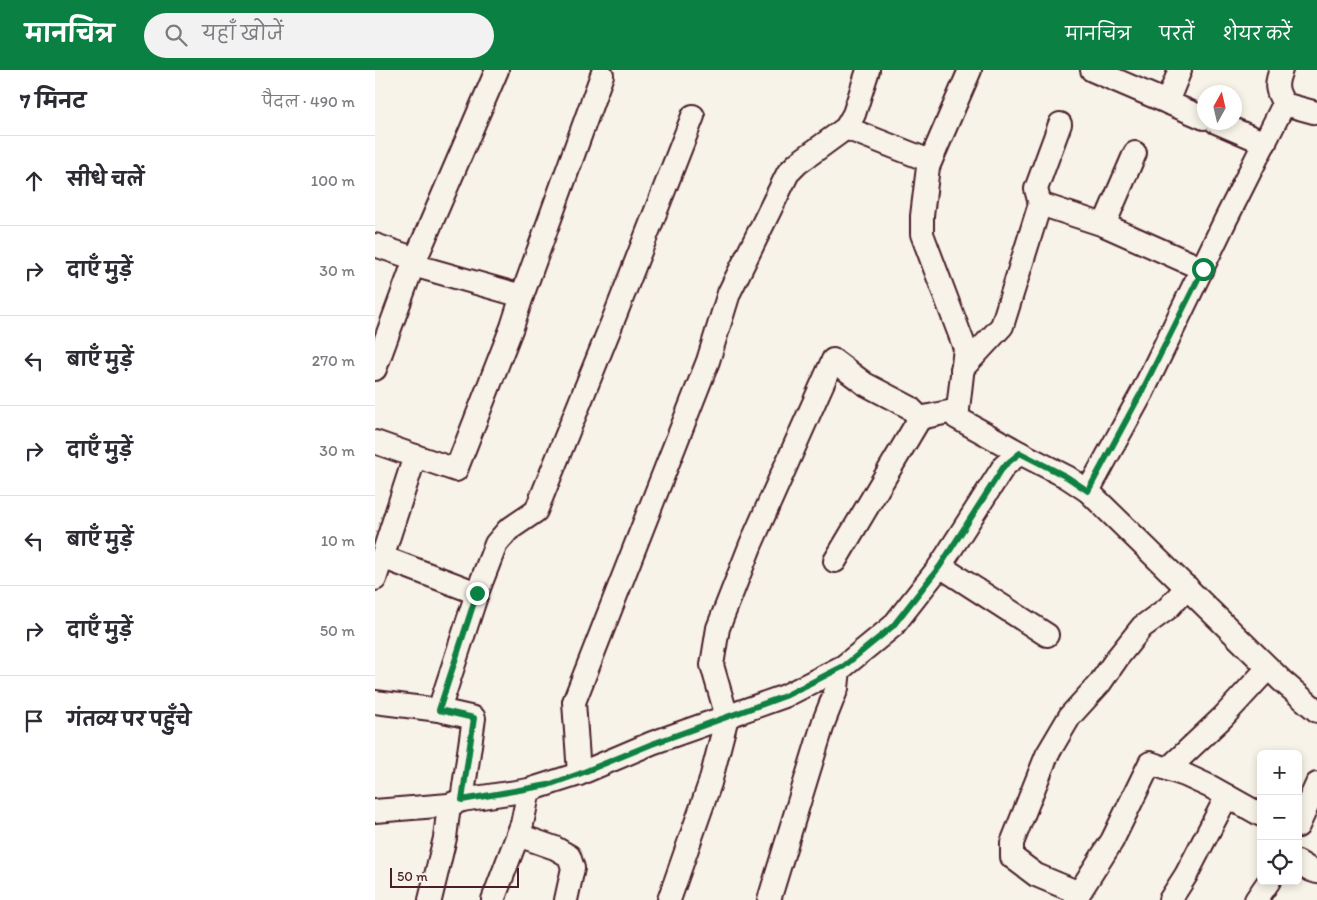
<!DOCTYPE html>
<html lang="hi">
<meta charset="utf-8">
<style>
body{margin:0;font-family:Itim,"Playpen Sans Deva",sans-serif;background:#f2f2f3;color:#2b2b33}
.controls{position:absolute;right:15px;bottom:15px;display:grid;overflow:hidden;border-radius:8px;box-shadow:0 2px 8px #0003}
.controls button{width:45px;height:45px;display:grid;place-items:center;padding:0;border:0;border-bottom:1px solid #e1e1e2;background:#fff;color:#2b2b33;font:25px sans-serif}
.compass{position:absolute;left:822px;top:15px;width:45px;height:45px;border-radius:50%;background:#fff;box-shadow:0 2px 8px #0003;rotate:8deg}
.scale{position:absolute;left:15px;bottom:12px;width:129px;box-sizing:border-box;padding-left:5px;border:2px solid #4a1f2b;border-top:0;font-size:14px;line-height:18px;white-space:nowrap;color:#4a1f2b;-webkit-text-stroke:4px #f7f3e8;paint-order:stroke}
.stop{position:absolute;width:15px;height:15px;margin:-11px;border:4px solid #0b8043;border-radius:50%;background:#fff}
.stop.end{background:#0b8043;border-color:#fff;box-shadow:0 1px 5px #0008}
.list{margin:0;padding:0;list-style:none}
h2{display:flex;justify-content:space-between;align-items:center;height:65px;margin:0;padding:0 20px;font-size:21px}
h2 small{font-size:16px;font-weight:400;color:#7c7c81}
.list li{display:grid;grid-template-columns:32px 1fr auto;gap:15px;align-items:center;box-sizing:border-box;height:90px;padding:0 20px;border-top:1px solid #e1e1e2}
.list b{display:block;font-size:19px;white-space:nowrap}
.list em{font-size:16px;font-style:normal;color:#7c7c81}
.icon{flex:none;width:28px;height:28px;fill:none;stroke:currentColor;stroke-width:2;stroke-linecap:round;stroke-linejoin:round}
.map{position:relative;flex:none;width:942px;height:830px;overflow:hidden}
header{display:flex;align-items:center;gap:30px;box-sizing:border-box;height:70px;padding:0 25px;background:#0b8043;color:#fff}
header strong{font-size:24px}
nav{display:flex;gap:28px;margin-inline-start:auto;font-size:18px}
.search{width:350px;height:45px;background:#f2f2f3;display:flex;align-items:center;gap:12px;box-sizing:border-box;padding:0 18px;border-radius:28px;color:#7c7c81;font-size:19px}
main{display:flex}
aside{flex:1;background:#fff}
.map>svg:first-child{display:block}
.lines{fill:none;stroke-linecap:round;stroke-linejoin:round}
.minor-casing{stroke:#4a1f2b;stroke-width:26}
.minor{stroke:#f7f3e8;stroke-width:22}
.route{stroke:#0b8043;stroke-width:6}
</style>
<header>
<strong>मानचित्र</strong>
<div class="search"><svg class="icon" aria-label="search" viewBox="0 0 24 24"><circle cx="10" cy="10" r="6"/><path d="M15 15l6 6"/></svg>यहाँ खोजें</div>
<nav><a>मानचित्र</a><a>परतें</a><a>शेयर करें</a></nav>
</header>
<main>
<aside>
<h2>7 मिनट<small>पैदल · 490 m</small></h2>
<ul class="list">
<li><svg class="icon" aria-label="ahead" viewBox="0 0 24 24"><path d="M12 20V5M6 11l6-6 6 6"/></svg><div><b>सीधे चलें</b></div><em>100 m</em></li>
<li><svg class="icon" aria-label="right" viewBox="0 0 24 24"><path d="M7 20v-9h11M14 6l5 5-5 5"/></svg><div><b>दाएँ मुड़ें</b></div><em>30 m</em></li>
<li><svg class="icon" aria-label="left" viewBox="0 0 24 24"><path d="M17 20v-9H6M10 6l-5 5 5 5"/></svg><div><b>बाएँ मुड़ें</b></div><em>270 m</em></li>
<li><svg class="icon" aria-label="right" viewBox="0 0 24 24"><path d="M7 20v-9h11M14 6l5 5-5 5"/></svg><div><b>दाएँ मुड़ें</b></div><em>30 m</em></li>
<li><svg class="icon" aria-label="left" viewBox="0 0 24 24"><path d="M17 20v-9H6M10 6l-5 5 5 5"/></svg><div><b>बाएँ मुड़ें</b></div><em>10 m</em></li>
<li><svg class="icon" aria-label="right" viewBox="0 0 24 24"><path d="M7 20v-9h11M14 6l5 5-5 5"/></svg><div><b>दाएँ मुड़ें</b></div><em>50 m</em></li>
<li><svg class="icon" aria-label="arrive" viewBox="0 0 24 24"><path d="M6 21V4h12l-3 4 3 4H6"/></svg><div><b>गंतव्य पर पहुँचे</b></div></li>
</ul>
</aside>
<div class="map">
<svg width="942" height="830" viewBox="0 0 942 830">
<rect width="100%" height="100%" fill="#f7f3e8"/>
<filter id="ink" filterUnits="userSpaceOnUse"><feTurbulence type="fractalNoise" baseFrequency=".02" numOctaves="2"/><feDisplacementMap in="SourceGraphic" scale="10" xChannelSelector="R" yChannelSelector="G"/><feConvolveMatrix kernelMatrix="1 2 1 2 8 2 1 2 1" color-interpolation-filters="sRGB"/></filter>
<g filter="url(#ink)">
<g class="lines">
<g class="minor-casing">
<g id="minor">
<polyline points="595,0 553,97 547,146 547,164 590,278 582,348 645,383"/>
<polyline points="717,0 829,48"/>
<path d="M906,0C900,15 901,20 909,34"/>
<polyline points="792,32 805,0"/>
<polyline points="841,52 890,73"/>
<polyline points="471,58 555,91"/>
<polyline points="665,134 729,155 828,199"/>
<polyline points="729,155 760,83"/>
<polyline points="0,175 41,189"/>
<polyline points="38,195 147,226"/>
<polyline points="0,299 38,195 122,0"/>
<polyline points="587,299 627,256 665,134 661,119 685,54"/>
<polyline points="0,372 40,386 0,509"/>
<polyline points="40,386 81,400 137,257 147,226 227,5"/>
<polyline points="713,421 767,323 851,149 909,34 942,43"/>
<polyline points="7,487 102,523"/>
<polyline points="460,491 545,348"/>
<polyline points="565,496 672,565"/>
<polyline points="0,632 64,640"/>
<polyline points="793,699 848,647 893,598"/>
<polyline points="204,704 199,632 333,291 354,223 413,103 423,93 471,58 479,44 493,0"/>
<polyline points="87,730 99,648 64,640 102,523 121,474 133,460 161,441 241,243 318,46"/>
<polyline points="0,741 74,735 87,730 154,720 204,704 277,673 410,626 469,596 518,556 565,496 629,396 645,383 692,407 713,421 907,611 942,641"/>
<polyline points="923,756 942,714"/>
<polyline points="143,765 180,778 194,786 198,798 191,830"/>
<polyline points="923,792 936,800 942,802"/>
<polyline points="704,823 737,771 775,693 810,705 836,717 886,745"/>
<polyline points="55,830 70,768 74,735"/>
<polyline points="118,830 147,754 154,720"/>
<polyline points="294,830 335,713 352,647 337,595 343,558 376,474 458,290 490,314 534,337 545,348 583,340"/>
<polyline points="394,830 449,651 462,618 464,599"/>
<polyline points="701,830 704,823 661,805 637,787 637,773 672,685 695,646 725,613 743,587 767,557 793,538 812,517"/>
<polyline points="795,830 811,805 852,726"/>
<polyline points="881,830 894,811"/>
</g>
</g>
<use href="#minor" class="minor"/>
</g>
</g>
<g class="lines" filter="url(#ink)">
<polyline class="route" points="102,523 64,640 99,648 87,730 173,715 204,704 277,674 410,626 469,596 518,556 565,496 629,396 645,383 692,407 713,421 766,323 828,199"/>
</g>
</svg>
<div class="controls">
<button>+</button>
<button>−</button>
<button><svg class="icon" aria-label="locate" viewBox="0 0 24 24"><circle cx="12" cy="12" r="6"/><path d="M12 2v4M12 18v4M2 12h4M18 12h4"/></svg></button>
</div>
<svg class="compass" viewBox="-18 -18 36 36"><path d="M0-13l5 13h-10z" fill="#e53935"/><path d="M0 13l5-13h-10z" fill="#7c7c81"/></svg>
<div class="scale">50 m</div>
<div class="stop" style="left:828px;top:199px"></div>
<div class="stop end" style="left:102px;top:523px"></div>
</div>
</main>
